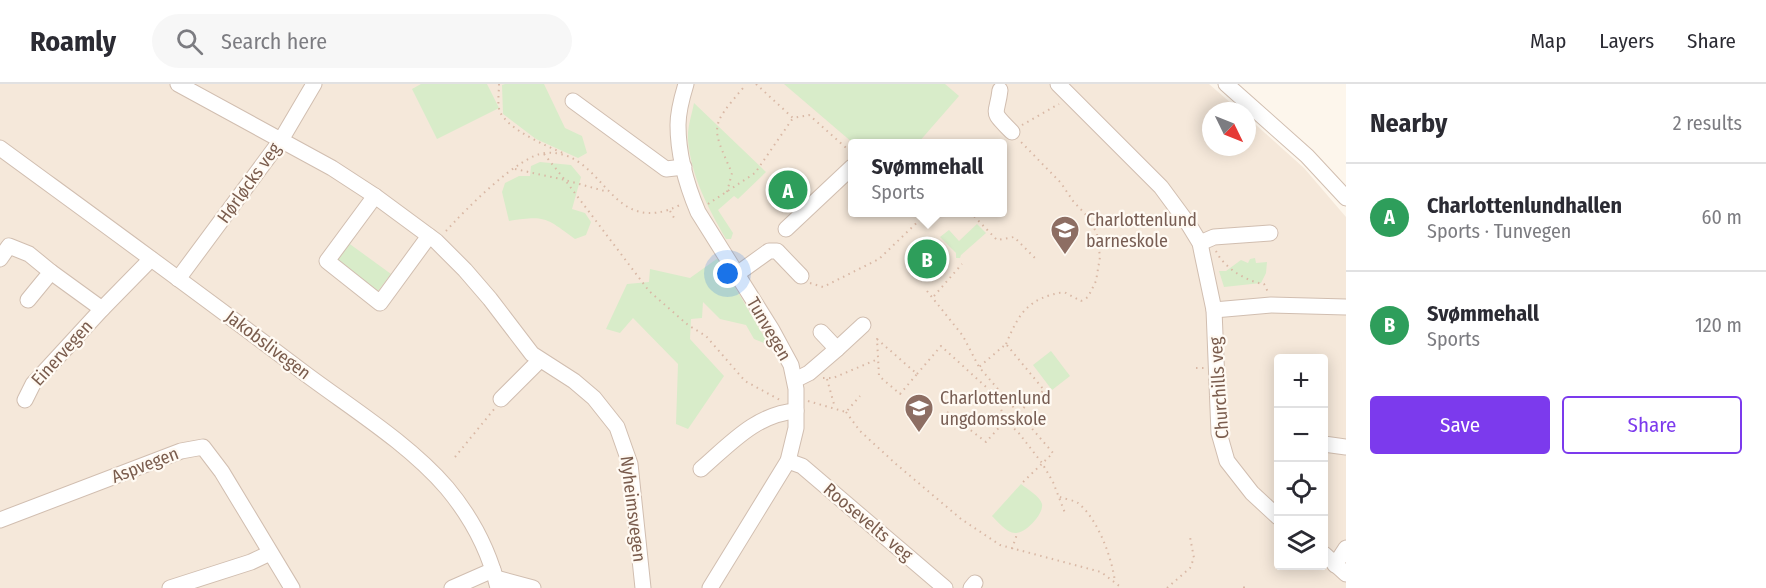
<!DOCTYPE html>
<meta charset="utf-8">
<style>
body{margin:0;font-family:"Fira Sans Condensed",sans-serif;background:#f7f7f7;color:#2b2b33}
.controls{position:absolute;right:18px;bottom:18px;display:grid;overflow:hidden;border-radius:6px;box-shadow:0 3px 15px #0003}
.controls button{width:54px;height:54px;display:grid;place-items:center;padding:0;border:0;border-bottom:2px solid #e1e1e2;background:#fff;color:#2b2b33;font:30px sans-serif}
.compass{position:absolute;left:1202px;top:18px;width:54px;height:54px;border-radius:50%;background:#fff;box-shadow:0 3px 15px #0003;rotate:133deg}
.you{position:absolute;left:728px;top:190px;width:21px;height:21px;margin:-15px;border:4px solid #fff;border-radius:50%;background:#1a73e8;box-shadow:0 0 0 9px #1a73e833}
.badge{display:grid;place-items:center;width:39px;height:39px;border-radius:50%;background:#7c3aed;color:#fff;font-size:20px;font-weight:700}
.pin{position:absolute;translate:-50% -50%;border:3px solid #fff;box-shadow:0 2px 6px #0006}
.popup{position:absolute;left:848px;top:55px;width:159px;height:78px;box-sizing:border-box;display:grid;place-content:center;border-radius:6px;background:#fff;filter:drop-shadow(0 2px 4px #0005);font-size:20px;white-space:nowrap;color:#7c7c81}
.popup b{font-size:22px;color:#2b2b33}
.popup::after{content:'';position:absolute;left:50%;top:100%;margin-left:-12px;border:12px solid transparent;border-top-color:#fff}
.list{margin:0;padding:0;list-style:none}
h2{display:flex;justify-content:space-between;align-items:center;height:78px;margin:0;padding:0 24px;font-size:26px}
h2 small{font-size:20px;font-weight:400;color:#7c7c81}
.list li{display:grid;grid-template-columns:39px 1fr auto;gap:18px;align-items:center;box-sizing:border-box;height:108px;padding:0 24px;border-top:2px solid #e1e1e2}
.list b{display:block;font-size:22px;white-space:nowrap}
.list p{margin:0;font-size:20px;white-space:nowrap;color:#7c7c81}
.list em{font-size:20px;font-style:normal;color:#7c7c81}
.actions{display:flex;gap:12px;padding:18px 24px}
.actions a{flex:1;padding:14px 0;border:2px solid #7c3aed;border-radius:6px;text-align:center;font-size:21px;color:#7c3aed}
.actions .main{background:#7c3aed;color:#fff}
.icon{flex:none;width:33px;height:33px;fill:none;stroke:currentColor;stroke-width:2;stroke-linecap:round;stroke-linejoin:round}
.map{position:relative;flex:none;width:1346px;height:504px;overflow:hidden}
header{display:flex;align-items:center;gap:36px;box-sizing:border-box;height:84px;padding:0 30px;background:#fff;border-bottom:2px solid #e1e1e2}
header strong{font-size:28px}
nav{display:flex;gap:33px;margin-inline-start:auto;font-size:21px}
.search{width:420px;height:54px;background:#f7f7f7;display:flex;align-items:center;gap:15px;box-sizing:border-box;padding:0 21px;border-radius:33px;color:#7c7c81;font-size:22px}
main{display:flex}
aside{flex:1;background:#fff}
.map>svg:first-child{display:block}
.residential{fill:#f5e8da;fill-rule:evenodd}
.green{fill:#d8ecc9}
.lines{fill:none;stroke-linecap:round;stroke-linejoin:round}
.minor-casing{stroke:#d1beb0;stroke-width:17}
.path{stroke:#d9b8a5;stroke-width:2;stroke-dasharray:1.5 4.5;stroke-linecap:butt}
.minor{stroke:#fff;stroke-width:15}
.labels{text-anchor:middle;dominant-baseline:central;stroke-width:4.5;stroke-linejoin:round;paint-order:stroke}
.street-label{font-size:18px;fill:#7a5c4d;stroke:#fffaf3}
.education-label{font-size:18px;fill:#785e54;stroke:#fffaf3;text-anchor:start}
</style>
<header>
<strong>Roamly</strong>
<div class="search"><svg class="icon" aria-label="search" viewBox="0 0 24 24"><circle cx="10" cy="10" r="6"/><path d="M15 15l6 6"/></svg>Search here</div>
<nav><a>Map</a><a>Layers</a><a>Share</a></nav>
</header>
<main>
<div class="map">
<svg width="1346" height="504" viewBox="0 0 1346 504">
<rect width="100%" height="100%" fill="#fdf6ec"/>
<path class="residential" d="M0,0H1209L1240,27H1211V63H1247V33L1304,84L1346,133V504H0ZM852,60H1002V128H852ZM1278,274H1324V482H1278Z"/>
<g class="green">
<polygon points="421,0 487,0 499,24 437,55 412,5"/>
<polygon points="505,0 544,0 565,44 582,52 587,69 578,74 536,55 503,30 502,1"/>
<polygon points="784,0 945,0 959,12 918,59 853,59"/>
<path d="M694,19L766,88L738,115L734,112L718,126L733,149L731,155H726C708,124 691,92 688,56C687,44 692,30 694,19Z"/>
<path d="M540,78L571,81L581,93L572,125L585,129L591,138L586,151L575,155C546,134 546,131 509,137L502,108L505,99L519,92H530L531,82Z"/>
<polygon points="977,140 986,149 961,171 960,174 956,174 956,169 940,153 949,146 959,157"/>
<polygon points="347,158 391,190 378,207 338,177 337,174"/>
<polygon points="718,174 769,261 754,255 746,241 720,235 703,218 702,234 691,235 690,255 724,292 688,345 676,340 678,280 633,234 620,249 606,245 627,200 649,198 650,185 690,194"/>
<polygon points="1255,174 1256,179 1267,178 1266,189 1261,199 1224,203 1219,187 1226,187 1241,176 1248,179 1250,175"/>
<polygon points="1051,267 1070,292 1052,306 1033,281"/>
<path d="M1021,400C1027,405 1040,412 1042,420C1044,430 1025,450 1015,449C1007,449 998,438 992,432Z"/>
</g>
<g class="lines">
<g class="minor-casing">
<g id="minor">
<polyline points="178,0 332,84 375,112 436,157 465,186 490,215 532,270 574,297 594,314 617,343 630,380 643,504"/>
<path d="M686,0C682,13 678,28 678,41C678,70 687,102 698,128L772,246L791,281L796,305V344L788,377L710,504"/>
<polyline points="1058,0 1161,103 1189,141 1200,159 1202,169 1214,226 1219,349 1227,377 1252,409 1278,433"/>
<polyline points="1226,0 1307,72 1346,114"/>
<path d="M1000,6C997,33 989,25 1012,48"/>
<polyline points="573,17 666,85 684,83"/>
<path d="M0,64C101,138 203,212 303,288C351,324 408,359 447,404C472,434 489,466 498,504"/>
<polyline points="375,112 327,177 380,219 429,152"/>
<polyline points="786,145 852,83"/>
<polyline points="1200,159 1214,153 1270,149"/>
<polyline points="0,175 9,162 29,170 51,188 28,216"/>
<polyline points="51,188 102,225"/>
<polyline points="737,190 769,167 777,167 801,192"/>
<polyline points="178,195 281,56 314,0"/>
<polyline points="1214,226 1271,221 1346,223"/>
<polyline points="837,265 863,241"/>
<polyline points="795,296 809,289 837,265 821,248"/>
<polyline points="501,315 540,276"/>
<polyline points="25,316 33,300 102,225 151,175"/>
<polyline points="1324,360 1346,363"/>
<polyline points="788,377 802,382 945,504"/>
<path d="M701,385C730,360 756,330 796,327"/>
<polyline points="0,436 181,367 203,363 222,388 292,504"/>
<polyline points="1324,470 1346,490"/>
<polyline points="1335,481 1346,464"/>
<polyline points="496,494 533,504"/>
<polyline points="170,504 251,478 270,469"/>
<polyline points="452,504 493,486"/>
<polyline points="971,504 975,499"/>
</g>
</g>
<g class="path">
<path d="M499,0C499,9 497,20 500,28C509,46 546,62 563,69"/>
<polyline points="756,0 793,34 809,31 852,69"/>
<polyline points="1022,41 1059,20"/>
<polyline points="544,70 565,96 608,108"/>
<polyline points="515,85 565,96 649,207 688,241 706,252 745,297 780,316"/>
<path d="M727,108L732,89C711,42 710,43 743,4L742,0"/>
<polyline points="708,120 755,89 793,34"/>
<polyline points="670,127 676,137"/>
<polyline points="970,128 997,156 1014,153 1035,174"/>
<path d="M446,147C464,127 519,71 545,69C606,64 608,158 682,120"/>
<path d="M1216,167C1223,183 1247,198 1264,200L1269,210"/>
<polyline points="810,199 823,203 879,175 928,128"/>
<polyline points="927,207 963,252 979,283"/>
<polyline points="934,212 962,180"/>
<polygon points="877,255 917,290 900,310 879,292"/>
<path d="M1006,260C1019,229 1028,214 1064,208L1081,217L1088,213L1096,197L1100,173L1097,150L1089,134L1073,117L1061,99L1021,58"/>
<polyline points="1196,284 1205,284"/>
<polyline points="917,290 941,262 997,313 1005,337 1018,348 1042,379 1053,398 1065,429"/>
<polyline points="823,294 833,294 878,275"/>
<polyline points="827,295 835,324"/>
<polyline points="808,317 846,328 860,312"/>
<polyline points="846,328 860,347 896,380 961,435 1000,461 1101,488 1122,504"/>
<polyline points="947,328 986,358 1005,337"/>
<polyline points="1019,328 1044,306 1006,260 979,283 1053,369 1021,400"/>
<polyline points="455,373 495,324"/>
<path d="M1060,413C1065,415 1073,416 1078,419C1098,435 1112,474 1115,498"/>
<polyline points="1012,465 1017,450"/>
<polyline points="1167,504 1190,484 1194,474 1190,453"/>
<polyline points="1244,504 1244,499"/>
</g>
<use href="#minor" class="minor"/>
</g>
<defs>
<g id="school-pin" transform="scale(1.5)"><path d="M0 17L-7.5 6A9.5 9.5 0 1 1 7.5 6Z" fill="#8d6e63" stroke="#fffaf3"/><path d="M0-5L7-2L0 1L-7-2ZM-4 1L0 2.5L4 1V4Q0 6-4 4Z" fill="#fff"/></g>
</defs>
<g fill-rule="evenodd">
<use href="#school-pin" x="1065" y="146"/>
<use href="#school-pin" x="919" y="324"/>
</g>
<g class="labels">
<g class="street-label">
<text transform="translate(249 99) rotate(-54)">Hørløcks veg</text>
<text transform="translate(769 245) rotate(60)">Tunvegen</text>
<text transform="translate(268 261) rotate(37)">Jakobslivegen</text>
<text transform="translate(62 269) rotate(-48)">Einervegen</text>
<text transform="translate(1219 304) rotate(-94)">Churchills veg</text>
<text transform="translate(145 381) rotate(-21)">Aspvegen</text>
<text transform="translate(633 425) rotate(83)">Nyheimsvegen</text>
<text transform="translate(868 438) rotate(40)">Roosevelts veg</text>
</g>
<g class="education-label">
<text x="1086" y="136">Charlottenlund<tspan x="1086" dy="21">barneskole</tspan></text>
<text x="940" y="314">Charlottenlund<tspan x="940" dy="21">ungdomsskole</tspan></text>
</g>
</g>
</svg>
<div class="controls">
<button>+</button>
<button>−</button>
<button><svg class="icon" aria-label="locate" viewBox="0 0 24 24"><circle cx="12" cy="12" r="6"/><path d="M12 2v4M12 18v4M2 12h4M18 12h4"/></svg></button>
<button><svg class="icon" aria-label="layers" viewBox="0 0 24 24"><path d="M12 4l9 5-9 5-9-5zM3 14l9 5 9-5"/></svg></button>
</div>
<svg class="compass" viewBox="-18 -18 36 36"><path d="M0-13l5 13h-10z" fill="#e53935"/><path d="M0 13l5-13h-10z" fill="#7c7c81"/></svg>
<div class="you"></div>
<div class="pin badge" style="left:788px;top:106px;background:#2e9e5b">A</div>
<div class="pin badge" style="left:927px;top:175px;background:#2e9e5b">B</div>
<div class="popup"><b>Svømmehall</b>Sports</div>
</div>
<aside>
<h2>Nearby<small>2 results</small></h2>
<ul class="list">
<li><span class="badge" style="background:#2e9e5b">A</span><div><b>Charlottenlundhallen</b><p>Sports · Tunvegen</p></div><em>60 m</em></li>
<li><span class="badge" style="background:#2e9e5b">B</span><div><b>Svømmehall</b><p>Sports</p></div><em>120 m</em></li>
</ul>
<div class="actions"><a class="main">Save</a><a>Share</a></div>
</aside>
</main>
